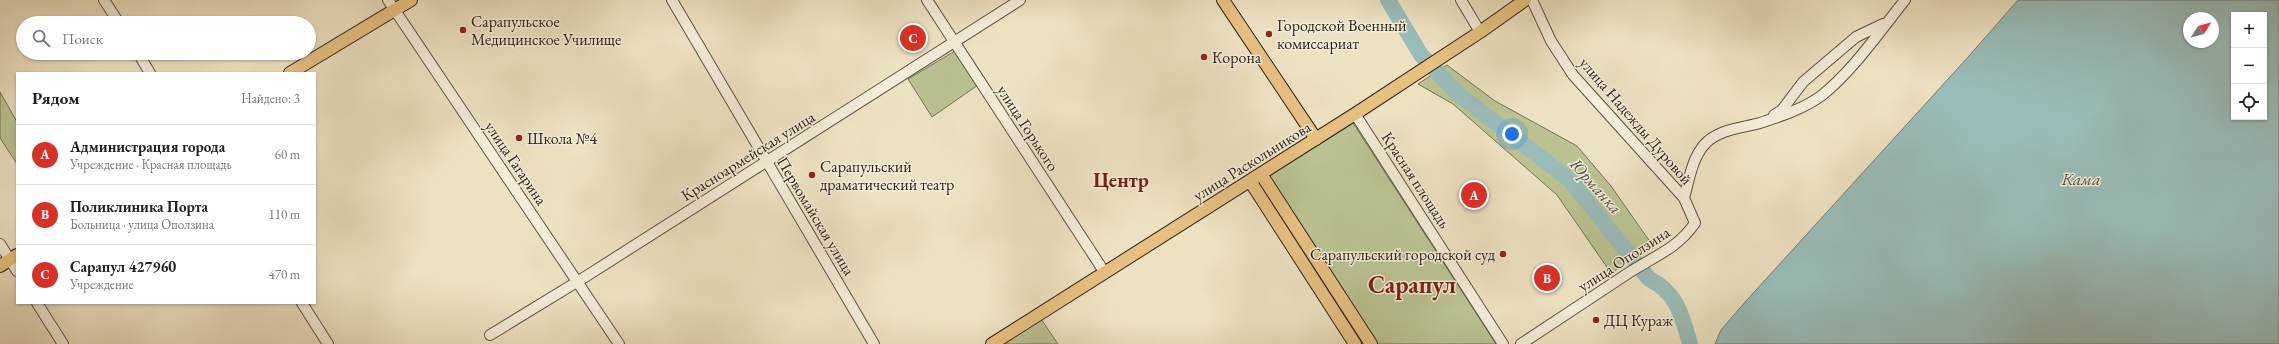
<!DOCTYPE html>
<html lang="ru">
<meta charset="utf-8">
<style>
body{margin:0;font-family:"EB Garamond",serif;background:#f2f2f2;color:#222}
.controls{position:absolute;right:12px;top:12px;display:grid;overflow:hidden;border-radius:0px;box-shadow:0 1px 3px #0004}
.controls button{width:36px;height:36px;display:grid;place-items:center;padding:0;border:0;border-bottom:1px solid #e0e0e0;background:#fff;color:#222;font:20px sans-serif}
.compass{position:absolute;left:2183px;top:12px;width:36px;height:36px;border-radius:50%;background:#fff;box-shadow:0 1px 3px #0004;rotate:54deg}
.you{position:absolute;left:1512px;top:134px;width:14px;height:14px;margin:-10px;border:3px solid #fff;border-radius:50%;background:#1a73e8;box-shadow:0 0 0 6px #1a73e833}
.badge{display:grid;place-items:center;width:26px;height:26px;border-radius:50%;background:#d93025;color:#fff;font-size:13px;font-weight:700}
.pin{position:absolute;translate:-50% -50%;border:2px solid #fff;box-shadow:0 1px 4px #0006}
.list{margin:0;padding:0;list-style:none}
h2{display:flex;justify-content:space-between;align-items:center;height:52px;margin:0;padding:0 16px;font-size:17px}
h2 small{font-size:13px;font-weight:400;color:#767676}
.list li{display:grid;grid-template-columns:26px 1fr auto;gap:12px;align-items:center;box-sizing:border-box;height:60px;padding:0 16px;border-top:1px solid #e0e0e0}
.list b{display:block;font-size:15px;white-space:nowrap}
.list p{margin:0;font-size:13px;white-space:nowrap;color:#767676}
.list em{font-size:13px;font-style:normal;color:#767676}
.icon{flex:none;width:22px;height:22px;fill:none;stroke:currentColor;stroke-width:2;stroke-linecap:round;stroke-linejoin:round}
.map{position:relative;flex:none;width:2279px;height:344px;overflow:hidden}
.search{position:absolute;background:#fff;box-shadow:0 1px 3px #0004;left:16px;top:16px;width:300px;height:44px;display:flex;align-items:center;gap:10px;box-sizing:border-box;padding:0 14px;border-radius:22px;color:#767676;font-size:15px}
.panel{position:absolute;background:#fff;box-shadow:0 1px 3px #0004;left:16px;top:72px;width:300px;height:232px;border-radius:0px}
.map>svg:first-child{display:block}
.green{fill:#bac291;stroke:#747256}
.water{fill:#99bcb8;stroke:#6f7e79;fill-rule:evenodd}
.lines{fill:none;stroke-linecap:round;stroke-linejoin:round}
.river{stroke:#99bcb8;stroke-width:16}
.minor-casing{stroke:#5e5144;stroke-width:12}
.major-casing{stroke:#2f211b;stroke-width:14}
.minor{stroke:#f3ecd7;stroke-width:10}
.major{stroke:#e6c080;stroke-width:12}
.poi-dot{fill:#8f2418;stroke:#f3ecd7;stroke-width:1.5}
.labels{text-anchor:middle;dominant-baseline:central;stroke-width:3;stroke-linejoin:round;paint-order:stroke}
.poi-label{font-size:16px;fill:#2f211b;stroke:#f3ecd7;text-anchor:start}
.street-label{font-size:16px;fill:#2f211b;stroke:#f3ecd7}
.water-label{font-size:17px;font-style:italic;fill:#4f504a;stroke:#f3ecd7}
.district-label{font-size:20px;font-weight:bold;fill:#7a1f14;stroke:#f3ecd7}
.town-label{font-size:24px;font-weight:bold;fill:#7a1f14;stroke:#f3ecd7}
</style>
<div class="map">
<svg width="2279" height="344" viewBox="0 0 2279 344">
<rect width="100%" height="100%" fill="#ece1c1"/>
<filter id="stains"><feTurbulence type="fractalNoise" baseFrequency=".005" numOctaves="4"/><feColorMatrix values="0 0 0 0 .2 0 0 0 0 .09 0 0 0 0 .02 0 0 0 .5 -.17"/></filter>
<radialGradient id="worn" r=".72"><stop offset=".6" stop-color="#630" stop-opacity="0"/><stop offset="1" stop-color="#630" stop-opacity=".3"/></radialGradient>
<g class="green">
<polygon points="955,51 978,85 932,117 908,79"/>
<polygon points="1447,65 1495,101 1577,146 1611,186 1653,246 1611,273 1557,195 1453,104 1418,84"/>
<polygon points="0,92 17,122 17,164 0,138"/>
<polygon points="1353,123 1496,344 1376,344 1268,177"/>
<polygon points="1041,319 1058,344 1003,344"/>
</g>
<path class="water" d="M2018,0H2279V344H1715L1721,330L1746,301L1969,56ZM2234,15H2264V117H2234ZM2189,18H2213V42H2189Z"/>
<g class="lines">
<path class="river" d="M1388,0L1421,55L1458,94L1570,180L1649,279C1677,292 1682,316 1690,344"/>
<g class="minor-casing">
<g id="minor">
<polyline points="104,0 119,23"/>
<polyline points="388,0 619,344"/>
<polyline points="672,0 874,344"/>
<polyline points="927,0 1105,273"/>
<polyline points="1461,0 1480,32"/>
<polyline points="138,53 150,73"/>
<polyline points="1355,114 1503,344"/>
<polyline points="1774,115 1782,110 1803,82 1856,37 1883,24"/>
<path d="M1684,198C1689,180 1692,159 1704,145C1718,129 1742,128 1760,123C1781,116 1803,109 1821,96C1851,73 1881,30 1905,0"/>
<polyline points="0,244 17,271"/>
<polyline points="37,303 63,344"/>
<polyline points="302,303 328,344"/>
<polyline points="490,335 585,277 1020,0"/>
<path d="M1521,344C1557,320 1594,296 1630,272C1655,256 1678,248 1695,223L1684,198L1573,75L1551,41L1532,0"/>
</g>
</g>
<g class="major-casing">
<g id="major">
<polyline points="1223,0 1316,139"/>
<polyline points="290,73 411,0"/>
<polyline points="1261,174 1371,344"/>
<polyline points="1250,181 1355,344"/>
<polyline points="0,266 17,255"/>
<polyline points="992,344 1355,114 1480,32 1525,0"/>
</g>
</g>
<use href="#minor" class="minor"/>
<use href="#major" class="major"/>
</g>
<g class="poi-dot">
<circle cx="463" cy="30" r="4"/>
<circle cx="1269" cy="34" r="4"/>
<circle cx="1204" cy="57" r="4"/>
<circle cx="519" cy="138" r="4"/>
<circle cx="812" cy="175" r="4"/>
<circle cx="1503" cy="254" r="4"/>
<circle cx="1596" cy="320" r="4"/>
</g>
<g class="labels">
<g class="poi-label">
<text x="471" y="21">Сарапульское<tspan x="471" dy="18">Медицинское Училище</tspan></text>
<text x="1277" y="25">Городской Военный<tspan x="1277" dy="18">комиссариат</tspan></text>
<text x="1212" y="57">Корона</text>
<text x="527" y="138">Школа №4</text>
<text x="820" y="166">Сарапульский<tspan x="820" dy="18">драматический театр</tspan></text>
<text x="1495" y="254" text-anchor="end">Сарапульский городской суд</text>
<text x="1604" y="320">ДЦ Кураж</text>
</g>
<g class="street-label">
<text transform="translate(1636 121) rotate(49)">улица Надежды Дуровой</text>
<text transform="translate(1028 128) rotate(57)">улица Горького</text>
<text transform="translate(748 156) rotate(-32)">Красноармейская улица</text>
<text transform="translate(1252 161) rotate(-32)">улица Раскольникова</text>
<text transform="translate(516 163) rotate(56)">улица Гагарина</text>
<text transform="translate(1416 180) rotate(57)">Красная площадь</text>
<text transform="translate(816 216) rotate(59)">Первомайская улица</text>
<text transform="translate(1624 259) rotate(-33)">улица Оползина</text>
</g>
<g class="water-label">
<text x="2081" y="179">Кама</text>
<text transform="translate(1596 186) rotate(48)">Юрманка</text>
</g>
<g class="district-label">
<text x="1121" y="180">Центр</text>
</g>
<g class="town-label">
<text x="1412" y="284">Сарапул</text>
</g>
</g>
<rect width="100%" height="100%" filter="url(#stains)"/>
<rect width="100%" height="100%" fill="url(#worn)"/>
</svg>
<div class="controls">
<button>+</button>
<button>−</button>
<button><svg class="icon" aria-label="locate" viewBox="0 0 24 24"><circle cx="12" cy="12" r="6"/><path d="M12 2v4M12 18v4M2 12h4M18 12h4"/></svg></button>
</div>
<svg class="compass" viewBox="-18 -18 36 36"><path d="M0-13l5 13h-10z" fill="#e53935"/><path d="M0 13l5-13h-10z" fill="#767676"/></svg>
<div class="you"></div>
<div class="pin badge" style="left:1474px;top:195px">A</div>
<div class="pin badge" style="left:1547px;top:278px">B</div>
<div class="pin badge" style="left:913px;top:38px">C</div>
<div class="search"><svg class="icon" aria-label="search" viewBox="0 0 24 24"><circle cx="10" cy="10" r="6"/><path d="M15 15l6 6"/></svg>Поиск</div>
<section class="panel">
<h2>Рядом<small>Найдено: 3</small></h2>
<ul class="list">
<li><span class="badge">A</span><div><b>Администрация города</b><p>Учреждение · Красная площадь</p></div><em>60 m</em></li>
<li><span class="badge">B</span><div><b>Поликлиника Порта</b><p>Больница · улица Оползина</p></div><em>110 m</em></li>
<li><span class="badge">C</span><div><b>Сарапул 427960</b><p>Учреждение</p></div><em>470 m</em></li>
</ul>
</section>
</div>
